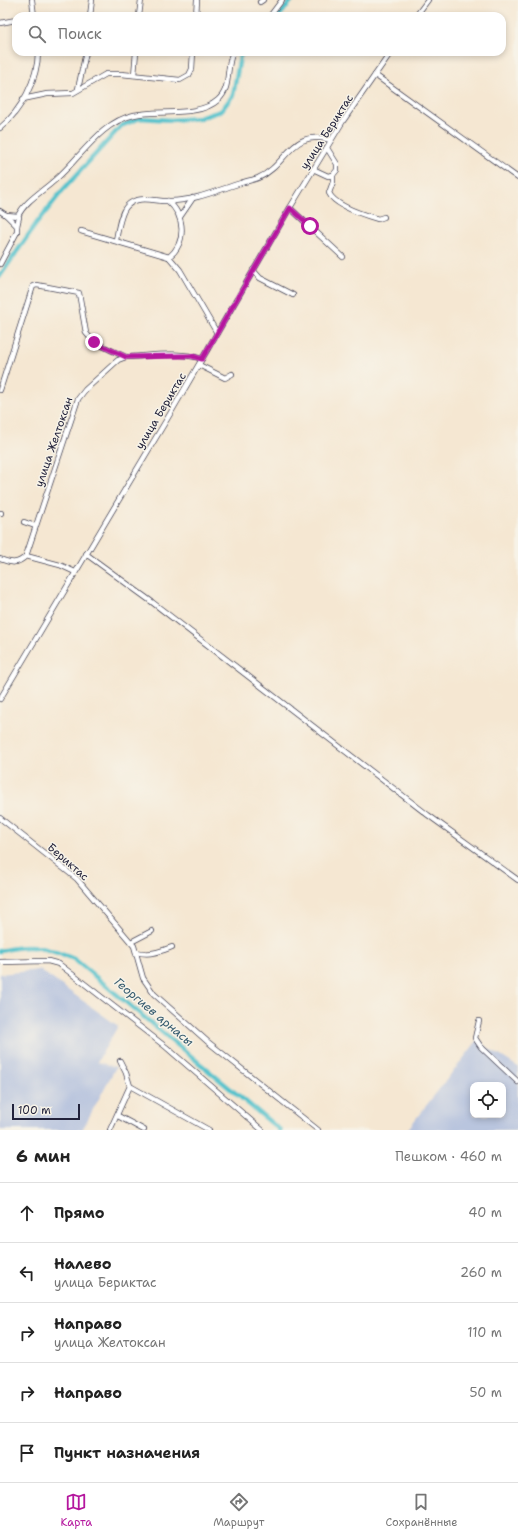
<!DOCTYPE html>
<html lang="ru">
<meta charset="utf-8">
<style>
body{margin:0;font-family:"Shantell Sans",sans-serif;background:#f6f6f6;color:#222}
.controls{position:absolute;right:12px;bottom:12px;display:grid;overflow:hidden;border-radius:8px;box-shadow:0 2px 6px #0003}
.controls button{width:36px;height:36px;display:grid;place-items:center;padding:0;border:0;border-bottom:1px solid #e0e0e0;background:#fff;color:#222;font:20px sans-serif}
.scale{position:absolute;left:12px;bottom:10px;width:68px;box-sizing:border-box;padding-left:4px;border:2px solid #22223b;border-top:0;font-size:11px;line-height:14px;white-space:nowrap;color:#22223b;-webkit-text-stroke:3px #f7f3e8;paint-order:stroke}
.stop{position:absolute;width:12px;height:12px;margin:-9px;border:3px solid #b5179e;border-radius:50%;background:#fff}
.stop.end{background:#b5179e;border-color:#fff;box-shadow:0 1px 4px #0008}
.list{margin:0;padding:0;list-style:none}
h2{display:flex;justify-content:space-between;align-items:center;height:52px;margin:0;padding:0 16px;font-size:17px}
h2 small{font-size:13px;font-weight:400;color:#767676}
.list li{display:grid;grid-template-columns:26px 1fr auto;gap:12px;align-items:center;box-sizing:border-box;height:60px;padding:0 16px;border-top:1px solid #e0e0e0}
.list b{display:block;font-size:15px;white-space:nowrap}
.list p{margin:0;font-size:13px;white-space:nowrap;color:#767676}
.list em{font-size:13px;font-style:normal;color:#767676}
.icon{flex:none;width:22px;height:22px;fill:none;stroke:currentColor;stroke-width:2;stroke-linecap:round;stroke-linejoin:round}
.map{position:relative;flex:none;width:518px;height:1130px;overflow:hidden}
.search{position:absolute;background:#fff;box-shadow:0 2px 6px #0003;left:12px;right:12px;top:12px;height:44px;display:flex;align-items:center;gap:10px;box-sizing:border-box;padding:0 14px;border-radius:12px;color:#767676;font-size:15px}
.sheet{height:352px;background:#fff}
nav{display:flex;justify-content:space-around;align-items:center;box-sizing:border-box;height:56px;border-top:1px solid #e0e0e0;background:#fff;font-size:11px;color:#767676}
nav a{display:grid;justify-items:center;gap:2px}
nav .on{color:#b5179e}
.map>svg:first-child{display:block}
.industrial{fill:#b9c5de;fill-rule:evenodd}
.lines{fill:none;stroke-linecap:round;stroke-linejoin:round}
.canal{stroke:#55c2cc;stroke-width:4.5}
.street-casing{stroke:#424052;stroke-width:6}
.street{stroke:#fff;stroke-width:4.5}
.route{stroke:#b5179e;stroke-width:5}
.labels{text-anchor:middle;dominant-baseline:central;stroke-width:3;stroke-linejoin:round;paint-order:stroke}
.street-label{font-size:11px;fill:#22223b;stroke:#f7f3e8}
.water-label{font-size:12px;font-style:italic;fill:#345a6e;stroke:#f7f3e8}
</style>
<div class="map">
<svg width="518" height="1130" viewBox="0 0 518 1130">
<rect width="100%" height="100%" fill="#f7f3e8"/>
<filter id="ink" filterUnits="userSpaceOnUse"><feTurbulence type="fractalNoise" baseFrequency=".025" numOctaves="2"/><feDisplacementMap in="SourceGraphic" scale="8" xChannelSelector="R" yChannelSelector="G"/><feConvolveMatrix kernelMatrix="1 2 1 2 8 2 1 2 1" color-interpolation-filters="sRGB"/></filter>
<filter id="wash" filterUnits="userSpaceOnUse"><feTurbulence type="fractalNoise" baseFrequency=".012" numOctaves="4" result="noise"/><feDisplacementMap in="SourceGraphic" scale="16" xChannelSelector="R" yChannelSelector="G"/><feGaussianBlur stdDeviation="0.9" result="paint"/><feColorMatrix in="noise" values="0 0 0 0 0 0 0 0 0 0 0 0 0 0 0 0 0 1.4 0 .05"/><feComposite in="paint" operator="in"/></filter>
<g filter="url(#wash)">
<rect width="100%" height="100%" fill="#f5e7d2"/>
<g class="industrial">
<polygon points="40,970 118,1026 97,1062 116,1067 82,1130 0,1130 0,974"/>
<path d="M477,1041L518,1067V1130H407ZM473,1085H503V1115H473Z"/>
</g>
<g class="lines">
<g class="canal">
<polyline points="279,16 292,0"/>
<polyline points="0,276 36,224 62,191 121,126 140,118 171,120 199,118 221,111 233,95 240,57 243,52"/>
<path d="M0,951C32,943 44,947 74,959L280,1130"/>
</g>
</g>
</g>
<g filter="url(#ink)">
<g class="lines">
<g class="street-casing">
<g id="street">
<polyline points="32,0 34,16"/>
<polyline points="260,2 263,0"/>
<polyline points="90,16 92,0"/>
<polyline points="139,16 141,0"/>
<polyline points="196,16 197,0"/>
<polyline points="270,16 282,0"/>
<polyline points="416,16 428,0"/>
<polyline points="0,23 16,20"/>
<polyline points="134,75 136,52"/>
<polyline points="375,75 518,178"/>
<polyline points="78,89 86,52"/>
<polyline points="23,99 47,94 73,93 106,74 121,74 180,80 189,75 192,69 193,52"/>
<path d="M0,128C21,111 38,79 38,52"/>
<polyline points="313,169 328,176 333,175 337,170 337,164 327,148"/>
<path d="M333,175V182L329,193C335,206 364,215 378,219L384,217"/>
<path d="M168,201C185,216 187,242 169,257"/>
<polyline points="290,208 343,257"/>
<polyline points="0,211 6,215 18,216"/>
<polyline points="180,217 193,198"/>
<path d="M17,226L19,217L18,216C25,201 43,191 55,180C80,159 100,122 134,115C158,109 198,118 218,100C232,88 225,68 233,52"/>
<polyline points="81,231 169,257 180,270 217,333"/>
<path d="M116,240C118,231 120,213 127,206C138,194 156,202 170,201C194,201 218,190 241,183C246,181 253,180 258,178C288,165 290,128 331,140"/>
<polyline points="0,264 17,232 17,226 6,215"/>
<polyline points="253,270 260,278 293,295"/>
<polyline points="199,365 225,378 232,374"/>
<path d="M0,390L33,286L37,285L79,293L86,333C95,345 112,350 126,357"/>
<polyline points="0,513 1,513"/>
<polyline points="24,522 35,526"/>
<polyline points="86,554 152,602 428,815 518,880"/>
<path d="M26,556L78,399L85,390L118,360L126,357C150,356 179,351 202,359"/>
<polyline points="26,556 60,565 75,572"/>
<path d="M0,559C11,563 17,565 26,556"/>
<polyline points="0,699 170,414 288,211 343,121 391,52"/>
<polyline points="0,818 77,879 134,946 143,978 154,994 208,1042 318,1130"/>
<polyline points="131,942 152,931"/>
<path d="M137,952C150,956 161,951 172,947"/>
<polyline points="0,962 48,961 59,964 166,1047 262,1130"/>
<polyline points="479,1021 475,1038 481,1047 518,1082"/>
<polyline points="130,1086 209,1130"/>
<polyline points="118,1116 144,1130"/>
<polyline points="110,1130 130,1086 126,1073 120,1061"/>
</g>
</g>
<use href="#street" class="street"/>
</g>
</g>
<g class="lines" filter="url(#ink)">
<polyline class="route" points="94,342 126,357 180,356 192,356 202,359 290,208 310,226"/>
</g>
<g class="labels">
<g class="street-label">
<text transform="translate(327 132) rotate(-57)">улица Бериктас</text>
<text transform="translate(161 411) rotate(-59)">улица Бериктас</text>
<text transform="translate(54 442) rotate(-71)">улица Желтоксан</text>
<text transform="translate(68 862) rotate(41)">Бериктас</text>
</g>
<g class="water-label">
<text transform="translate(154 1012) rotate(40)">Георгиев арнасы</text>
</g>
</g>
</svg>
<div class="controls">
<button><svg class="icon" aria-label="locate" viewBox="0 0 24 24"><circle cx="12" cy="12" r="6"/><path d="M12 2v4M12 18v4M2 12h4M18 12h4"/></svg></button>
</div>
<div class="scale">100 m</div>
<div class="stop" style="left:310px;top:226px"></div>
<div class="stop end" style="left:94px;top:342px"></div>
<div class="search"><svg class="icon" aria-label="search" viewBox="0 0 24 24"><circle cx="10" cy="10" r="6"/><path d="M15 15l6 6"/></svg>Поиск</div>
</div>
<section class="sheet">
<h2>6 мин<small>Пешком · 460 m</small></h2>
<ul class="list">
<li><svg class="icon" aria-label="ahead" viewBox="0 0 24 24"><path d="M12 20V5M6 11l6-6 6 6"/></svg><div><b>Прямо</b></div><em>40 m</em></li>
<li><svg class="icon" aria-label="left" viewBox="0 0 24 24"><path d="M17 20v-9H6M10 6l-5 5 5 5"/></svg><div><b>Налево</b><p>улица Бериктас</p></div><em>260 m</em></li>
<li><svg class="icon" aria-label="right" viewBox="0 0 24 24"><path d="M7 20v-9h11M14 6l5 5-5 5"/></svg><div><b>Направо</b><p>улица Желтоксан</p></div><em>110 m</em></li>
<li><svg class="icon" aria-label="right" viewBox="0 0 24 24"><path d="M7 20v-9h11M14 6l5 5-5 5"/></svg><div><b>Направо</b></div><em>50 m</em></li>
<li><svg class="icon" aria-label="arrive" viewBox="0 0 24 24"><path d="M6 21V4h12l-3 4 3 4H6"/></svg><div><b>Пункт назначения</b></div></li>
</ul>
</section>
<nav>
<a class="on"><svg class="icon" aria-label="map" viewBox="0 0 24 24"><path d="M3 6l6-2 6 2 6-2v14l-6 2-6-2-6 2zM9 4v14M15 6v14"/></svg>Карта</a>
<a><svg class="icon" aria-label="directions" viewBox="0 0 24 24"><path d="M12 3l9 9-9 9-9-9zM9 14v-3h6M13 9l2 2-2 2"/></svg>Маршрут</a>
<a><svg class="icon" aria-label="saved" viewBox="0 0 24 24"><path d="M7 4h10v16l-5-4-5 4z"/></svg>Сохранённые</a>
</nav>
